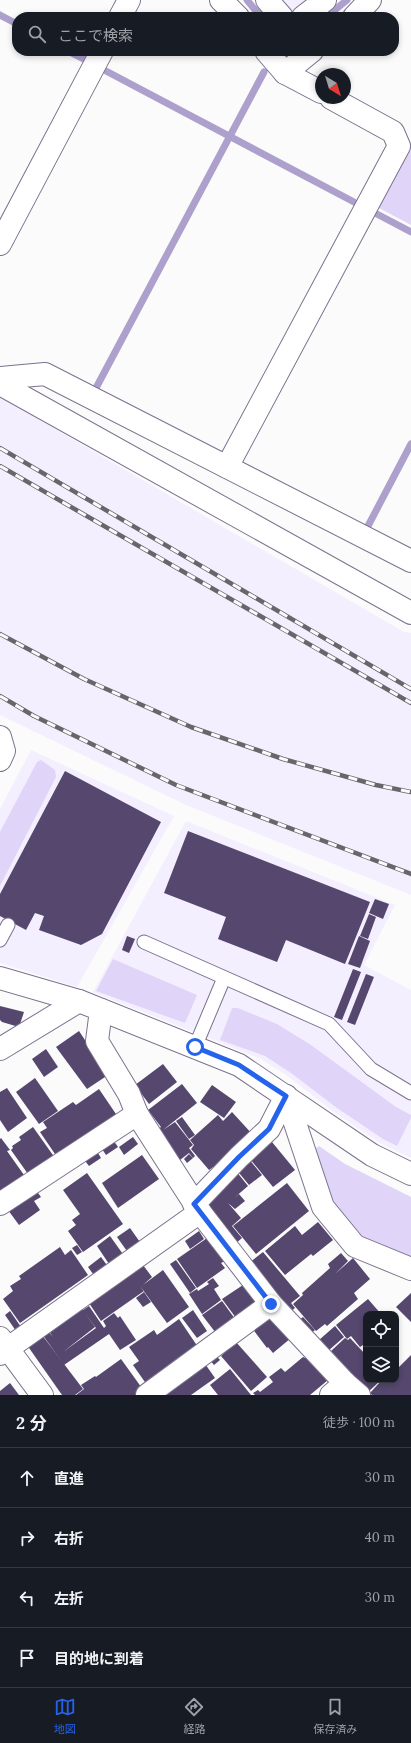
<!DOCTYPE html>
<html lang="ja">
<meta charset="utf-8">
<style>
body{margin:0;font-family:Lora,"Noto Sans JP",serif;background:#242831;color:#f1f3f6}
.controls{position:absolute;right:12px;bottom:12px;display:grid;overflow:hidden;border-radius:8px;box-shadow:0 2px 6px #0003}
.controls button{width:36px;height:36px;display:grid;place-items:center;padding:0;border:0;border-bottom:1px solid #363941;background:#171b24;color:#f1f3f6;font:20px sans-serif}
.compass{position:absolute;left:315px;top:68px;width:36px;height:36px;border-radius:50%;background:#171b24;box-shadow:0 2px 6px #0003;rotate:142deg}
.stop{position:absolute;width:12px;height:12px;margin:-9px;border:3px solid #2563eb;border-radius:50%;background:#fff}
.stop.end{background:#2563eb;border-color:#fff;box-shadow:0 1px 4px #0008}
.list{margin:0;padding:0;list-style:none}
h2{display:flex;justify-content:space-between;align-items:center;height:52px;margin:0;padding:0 16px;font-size:17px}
h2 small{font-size:13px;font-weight:400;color:#9ea1a6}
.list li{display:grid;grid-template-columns:26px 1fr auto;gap:12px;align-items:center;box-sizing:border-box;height:60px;padding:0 16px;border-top:1px solid #363941}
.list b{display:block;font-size:15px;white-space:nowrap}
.list em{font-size:13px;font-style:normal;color:#9ea1a6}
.icon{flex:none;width:22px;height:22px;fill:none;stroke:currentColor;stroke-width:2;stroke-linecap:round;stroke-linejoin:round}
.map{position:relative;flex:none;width:411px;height:1395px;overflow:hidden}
.search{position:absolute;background:#171b24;box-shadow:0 2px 6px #0003;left:12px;right:12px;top:12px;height:44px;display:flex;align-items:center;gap:10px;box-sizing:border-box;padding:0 14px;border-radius:16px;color:#9ea1a6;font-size:15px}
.sheet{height:292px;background:#171b24}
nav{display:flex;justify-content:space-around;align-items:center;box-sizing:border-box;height:56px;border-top:1px solid #363941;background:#171b24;font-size:11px;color:#9ea1a6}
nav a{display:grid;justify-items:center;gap:2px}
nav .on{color:#2563eb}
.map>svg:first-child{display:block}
.built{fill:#f4effe}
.green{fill:#e0d5f9}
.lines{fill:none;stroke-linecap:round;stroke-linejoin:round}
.stream{stroke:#aea0cc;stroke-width:7}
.building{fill:#55476e;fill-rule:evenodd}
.lane-casing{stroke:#7b728d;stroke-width:15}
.street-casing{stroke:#7b728d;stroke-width:24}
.lane{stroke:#fff;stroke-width:13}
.street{stroke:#fff;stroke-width:22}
.rail-casing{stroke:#68656b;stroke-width:4.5}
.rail{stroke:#fbfbfb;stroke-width:3;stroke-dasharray:9;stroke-linecap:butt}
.route{stroke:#2563eb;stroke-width:5}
</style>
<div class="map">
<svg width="411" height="1395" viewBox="0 0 411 1395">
<rect width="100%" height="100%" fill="#fbfbfb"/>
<g class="built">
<polygon points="278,0 311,0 292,14"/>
<polygon points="0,397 404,632 411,633 411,895 186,805 0,715"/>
<polygon points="31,750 174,816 77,987 0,963 0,809"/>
<polygon points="186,821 395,905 364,965 411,990 411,1158 380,1143 334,1112 286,1075 261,1059 93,992"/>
</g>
<g class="green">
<polygon points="411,142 411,225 377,207"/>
<polygon points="41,760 55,770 56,777 0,886 0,832 37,762"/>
<polygon points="113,959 197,995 185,1023 96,991"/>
<polygon points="232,1008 238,1008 277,1024 311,1045 396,1107 411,1115 411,1118 397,1146 383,1139 337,1108 291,1073 265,1056 220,1040"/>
<polygon points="319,1146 345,1164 411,1197 411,1258 364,1238 335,1204 312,1151"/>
</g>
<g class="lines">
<g class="stream">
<polyline points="247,0 261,17"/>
<polyline points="0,15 17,24"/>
<polyline points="326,17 347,0"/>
<polyline points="68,51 84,59"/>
<polyline points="106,71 354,202"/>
<polyline points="375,213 411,232"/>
<polyline points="96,388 264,72"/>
<polyline points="368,526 411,444"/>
</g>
</g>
<g class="building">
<polygon points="65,771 161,822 102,934 81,945 39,930 44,916 35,913 26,930 0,916 0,894"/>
<polygon points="188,831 370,902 345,964 286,940 277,962 218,939 226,917 164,893"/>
<polygon points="375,899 389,904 383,919 369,913"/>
<polygon points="369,914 376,917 368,939 360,936"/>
<polygon points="127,936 135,939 129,953 122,950"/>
<polygon points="359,936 370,941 360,968 348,964"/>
<polygon points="353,969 361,972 342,1020 334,1017"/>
<polygon points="366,974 374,977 355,1025 347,1022"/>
<polygon points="0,1006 24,1012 19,1027 2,1022 0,1020"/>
<polygon points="79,1031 108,1075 87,1089 56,1047"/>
<polygon points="46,1049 58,1067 44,1077 32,1059"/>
<polygon points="163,1064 177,1082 149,1104 135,1085"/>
<polygon points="35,1078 58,1111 39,1124 16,1092"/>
<polygon points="182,1084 197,1103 163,1130 175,1122 193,1145 189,1148 195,1156 193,1158 189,1153 180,1160 157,1130 161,1127 148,1110"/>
<polygon points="212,1085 236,1102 224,1118 200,1102"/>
<polygon points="7,1088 27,1118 8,1132 0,1120 0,1092"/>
<polygon points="99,1089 118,1117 62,1152 61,1150 55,1154 40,1132 47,1128 43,1122 73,1102 76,1105"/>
<polygon points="232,1112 253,1135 214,1168 213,1167 209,1170 191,1149 194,1145 190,1140 218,1115 223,1121"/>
<polygon points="182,1117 195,1135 189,1139 176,1121"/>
<polygon points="33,1127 55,1158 28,1174 11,1150 13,1148 12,1146 21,1140 19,1137"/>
<polygon points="111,1137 118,1147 106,1155 100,1146"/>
<polygon points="133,1137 138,1144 124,1155 119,1147"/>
<polygon points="1,1138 10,1150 7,1151 24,1175 0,1191 0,1139"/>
<polygon points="272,1142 295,1170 273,1187 250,1159"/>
<polygon points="95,1148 101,1158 89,1166 82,1157"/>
<polygon points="189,1154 193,1158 187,1163 184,1159"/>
<polygon points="142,1155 159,1179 118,1208 102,1183"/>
<polygon points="248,1158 262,1175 249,1185 235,1168"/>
<polygon points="236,1171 248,1186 234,1198 239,1194 245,1201 235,1209 228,1203 241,1218 232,1226 242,1238 235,1244 204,1203"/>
<polygon points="87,1173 123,1224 83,1252 68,1231 76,1225 72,1220 80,1214 63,1190"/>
<polygon points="287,1183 309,1211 256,1254 233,1226"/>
<polygon points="33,1186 41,1197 34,1201 40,1210 19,1225 8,1210"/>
<polygon points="318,1222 333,1240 313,1256 311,1254 285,1275 265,1251 295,1226 302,1235"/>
<polygon points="130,1228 142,1245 129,1254 117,1237"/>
<polygon points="199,1231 204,1239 190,1249 185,1241"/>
<polygon points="110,1236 125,1257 111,1267 97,1246"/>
<polygon points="210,1236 227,1260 221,1263 225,1268 197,1288 177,1259"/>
<polygon points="77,1245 82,1252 77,1255 72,1248"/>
<polygon points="60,1247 65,1255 71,1250 88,1275 20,1323 3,1299 13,1291 10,1286 21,1279 19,1276"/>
<polygon points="263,1252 300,1296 291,1303 295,1308 289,1313 249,1263"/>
<polygon points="341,1253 348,1261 335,1274 353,1258 370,1279 354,1293 358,1299 327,1326 325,1324 316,1331 293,1304 303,1295 302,1293 330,1268 328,1264"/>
<polygon points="101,1257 109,1268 96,1278 88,1267"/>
<polygon points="176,1260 196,1288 190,1293 170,1264"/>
<polygon points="143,1265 152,1277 143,1285 163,1270 189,1307 167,1323 140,1286 144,1291 101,1321 89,1303"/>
<polygon points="213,1278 219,1286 214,1289 221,1300 202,1314 189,1294 197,1289 198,1291 209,1284 207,1282"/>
<polygon points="243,1285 263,1306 239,1322 222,1299"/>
<polygon points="144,1292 151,1302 143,1307 136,1298"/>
<polygon points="411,1293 411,1322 396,1307"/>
<polygon points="368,1299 381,1314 366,1314 366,1329 364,1331 366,1334 366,1343 360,1347 351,1336 347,1339 336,1325"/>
<polygon points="222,1301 238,1323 219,1337 202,1315"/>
<path d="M81,1306L83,1310L89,1306L104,1328L106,1326L103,1321L114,1313L118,1318L120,1316L136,1340L120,1350L109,1334L64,1365L42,1334L47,1330L53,1337L48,1330ZM84,1312L96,1328L63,1352L95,1327Z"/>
<polygon points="193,1310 207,1331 197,1338 182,1318"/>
<polygon points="10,1311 21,1327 16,1331 5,1315"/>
<polygon points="272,1315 291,1338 273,1353 268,1347 267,1348 252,1328"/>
<polygon points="303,1317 315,1330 309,1335 298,1321"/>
<polygon points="179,1319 200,1350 147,1385 133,1365 139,1361 129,1347 154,1330 157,1335"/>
<polygon points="335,1326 344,1337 328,1351 319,1340"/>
<polygon points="42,1335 83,1389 75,1395 62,1395 27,1345"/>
<polygon points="345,1338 348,1340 350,1338 366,1355 366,1380 381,1380 368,1392 331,1351"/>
<polygon points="236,1342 267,1377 251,1391 221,1356"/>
<polygon points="215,1354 220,1360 214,1365 209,1359"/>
<polygon points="411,1355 411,1395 372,1395 370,1393 382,1380 396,1380 396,1370"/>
<polygon points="308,1356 328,1380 310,1395 255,1395 253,1393 258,1390 260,1392 273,1382 269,1377 281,1368 285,1372 303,1357 305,1358"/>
<polygon points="121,1359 144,1391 138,1395 76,1395 84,1389 81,1385 95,1376 96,1377"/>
<polygon points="203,1361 215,1378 191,1395 157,1395"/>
<polygon points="230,1369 251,1395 218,1395 210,1385"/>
<polygon points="10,1383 19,1395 0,1395 0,1391"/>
</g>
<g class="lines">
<g class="lane-casing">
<g id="lane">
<polyline points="0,940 8,925"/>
<polyline points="144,942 329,1024 371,1069 411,1093"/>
<polyline points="195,1047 224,978"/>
</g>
</g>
<g class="street-casing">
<g id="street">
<polyline points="221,0 238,17"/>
<polyline points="267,0 282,17"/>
<polyline points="120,17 129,0"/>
<polyline points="303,17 325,0"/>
<polyline points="354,17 370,0"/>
<polyline points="266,51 285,73 312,51"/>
<polyline points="285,73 321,92"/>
<polyline points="0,244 102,51"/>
<polyline points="0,378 45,374 411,561"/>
<polyline points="0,384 411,613"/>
<polyline points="227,467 399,146 393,132 331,98"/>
<polyline points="0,737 4,751 0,760"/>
<polyline points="0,978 79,1001 239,1065 372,1155 411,1174"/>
<polyline points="101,1010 97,1041 129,1094 137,1114 200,1212 271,1304 345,1383 359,1395"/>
<polyline points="0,1049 79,1001"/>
<polyline points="286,1096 323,1207 355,1246 411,1269"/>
<polyline points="0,1204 137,1114"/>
<polyline points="194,1204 239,1157 269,1129 286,1096"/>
<polyline points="0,1338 42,1395"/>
<polyline points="0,1354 200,1212"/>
<polyline points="147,1395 271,1304"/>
<polyline points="331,1395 345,1383"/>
</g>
</g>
<use href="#lane" class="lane"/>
<use href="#street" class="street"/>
<g class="rail-casing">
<g id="rail">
<polyline points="0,448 411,689"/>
<polyline points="0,466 411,703"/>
<polyline points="0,634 84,679 191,727 283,759 376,785 411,792"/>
<polyline points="0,696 34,716 176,785 411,874"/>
</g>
</g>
<use href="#rail" class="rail"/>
</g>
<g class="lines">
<polyline class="route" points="195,1047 239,1065 286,1096 269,1129 239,1157 194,1204 271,1304"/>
</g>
</svg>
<div class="controls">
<button><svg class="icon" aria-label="locate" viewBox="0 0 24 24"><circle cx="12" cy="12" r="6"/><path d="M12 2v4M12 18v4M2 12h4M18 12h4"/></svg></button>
<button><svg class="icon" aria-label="layers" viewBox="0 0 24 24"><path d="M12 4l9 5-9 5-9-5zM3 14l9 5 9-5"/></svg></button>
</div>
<svg class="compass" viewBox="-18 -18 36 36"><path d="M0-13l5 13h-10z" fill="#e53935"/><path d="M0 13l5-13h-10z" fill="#9ea1a6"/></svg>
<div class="stop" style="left:195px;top:1047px"></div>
<div class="stop end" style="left:271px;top:1304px"></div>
<div class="search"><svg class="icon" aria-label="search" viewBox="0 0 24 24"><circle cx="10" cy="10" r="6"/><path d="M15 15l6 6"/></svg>ここで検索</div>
</div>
<section class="sheet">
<h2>2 分<small>徒歩 · 100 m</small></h2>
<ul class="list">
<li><svg class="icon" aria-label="ahead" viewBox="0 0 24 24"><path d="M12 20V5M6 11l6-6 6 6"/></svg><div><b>直進</b></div><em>30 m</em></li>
<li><svg class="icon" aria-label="right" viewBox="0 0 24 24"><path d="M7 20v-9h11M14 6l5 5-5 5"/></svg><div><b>右折</b></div><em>40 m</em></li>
<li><svg class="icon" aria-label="left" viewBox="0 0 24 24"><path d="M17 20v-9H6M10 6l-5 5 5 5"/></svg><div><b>左折</b></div><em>30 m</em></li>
<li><svg class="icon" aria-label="arrive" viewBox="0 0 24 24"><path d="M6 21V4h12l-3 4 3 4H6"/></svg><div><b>目的地に到着</b></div></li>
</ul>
</section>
<nav>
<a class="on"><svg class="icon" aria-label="map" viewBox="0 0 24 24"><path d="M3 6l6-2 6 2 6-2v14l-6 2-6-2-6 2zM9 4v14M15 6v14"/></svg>地図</a>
<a><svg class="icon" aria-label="directions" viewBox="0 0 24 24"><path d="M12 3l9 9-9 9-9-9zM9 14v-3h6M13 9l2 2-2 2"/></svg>経路</a>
<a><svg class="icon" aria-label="saved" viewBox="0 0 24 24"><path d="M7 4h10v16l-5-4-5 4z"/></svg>保存済み</a>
</nav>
